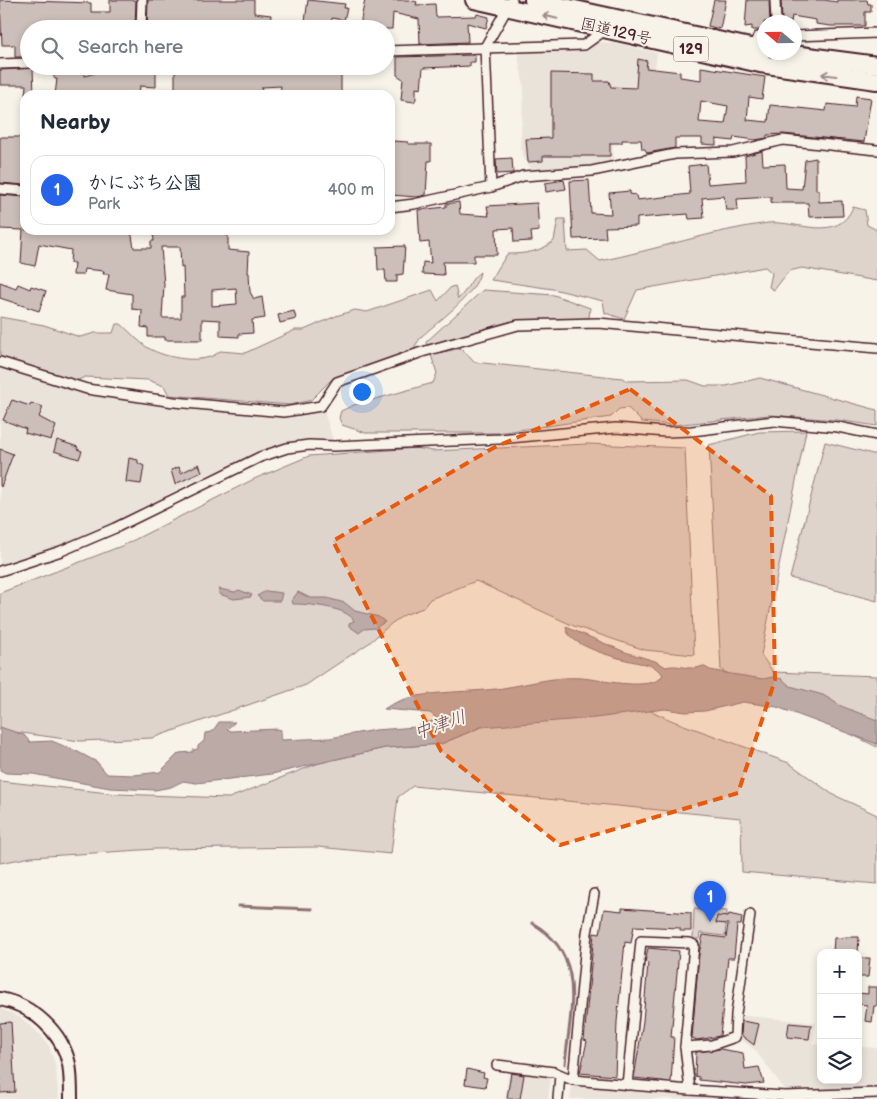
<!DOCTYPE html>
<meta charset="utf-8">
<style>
body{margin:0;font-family:"Balsamiq Sans","Klee One",sans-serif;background:#f6f6f7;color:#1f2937}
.controls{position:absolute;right:15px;bottom:15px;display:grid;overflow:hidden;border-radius:10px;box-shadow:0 2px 8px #0003}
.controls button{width:45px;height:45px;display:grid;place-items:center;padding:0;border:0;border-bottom:1px solid #e0e1e3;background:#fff;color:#1f2937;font:25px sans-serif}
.compass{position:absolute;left:757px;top:15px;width:45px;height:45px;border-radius:50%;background:#fff;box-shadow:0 2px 8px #0003;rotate:290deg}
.you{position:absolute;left:361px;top:391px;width:18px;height:18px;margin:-12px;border:4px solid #fff;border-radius:50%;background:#1a73e8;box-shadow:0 0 0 8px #1a73e833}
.badge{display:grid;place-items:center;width:32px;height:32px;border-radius:50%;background:#2563eb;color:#fff;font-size:16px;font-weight:700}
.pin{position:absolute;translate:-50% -41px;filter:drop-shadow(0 1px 2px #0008)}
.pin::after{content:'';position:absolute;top:26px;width:18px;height:15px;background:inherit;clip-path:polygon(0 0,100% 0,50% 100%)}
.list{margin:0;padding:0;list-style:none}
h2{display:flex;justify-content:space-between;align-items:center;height:65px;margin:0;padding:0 20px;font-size:21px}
h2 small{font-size:16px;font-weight:400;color:#747a83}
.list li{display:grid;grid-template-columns:32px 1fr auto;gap:15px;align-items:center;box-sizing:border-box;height:70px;margin:0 10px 10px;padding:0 10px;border:1px solid #e0e1e3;border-radius:15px}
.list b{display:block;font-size:19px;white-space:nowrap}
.list p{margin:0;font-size:16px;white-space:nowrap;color:#747a83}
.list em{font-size:16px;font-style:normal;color:#747a83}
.icon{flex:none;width:28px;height:28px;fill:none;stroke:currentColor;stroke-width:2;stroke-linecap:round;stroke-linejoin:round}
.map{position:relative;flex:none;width:877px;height:1099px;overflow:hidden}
.search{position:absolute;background:#fff;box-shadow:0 2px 8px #0003;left:20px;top:20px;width:375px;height:55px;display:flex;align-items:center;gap:12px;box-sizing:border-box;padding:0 18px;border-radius:28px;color:#747a83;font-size:19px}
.panel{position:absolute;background:#fff;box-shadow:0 2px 8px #0003;left:20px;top:90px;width:375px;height:145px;border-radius:15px}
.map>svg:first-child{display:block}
.built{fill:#eae3da}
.green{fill:#ded4cc;stroke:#947a7c}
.water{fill:#bcaaa7;stroke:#8e7275}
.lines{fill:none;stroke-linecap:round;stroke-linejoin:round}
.stream{stroke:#8e7275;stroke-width:3}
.building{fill:#ccbfb9;stroke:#4a1f2b;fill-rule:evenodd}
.street-casing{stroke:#4a1f2b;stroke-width:12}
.secondary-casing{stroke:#4a1f2b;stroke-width:16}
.highway-casing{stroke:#4a1f2b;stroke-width:20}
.street{stroke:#f7f3e8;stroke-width:9}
.secondary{stroke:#f7f3e8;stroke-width:12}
.highway{stroke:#f7f3e8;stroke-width:16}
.oneway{stroke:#a0898a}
.marked{fill:#e8590c;fill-opacity:0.2;stroke:#e8590c;stroke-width:4;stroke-dasharray:10 6;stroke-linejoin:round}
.labels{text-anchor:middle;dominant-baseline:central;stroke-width:4;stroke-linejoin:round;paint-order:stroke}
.shield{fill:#f7f3e8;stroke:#7e5f64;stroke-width:1}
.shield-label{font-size:15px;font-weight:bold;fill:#4a1f2b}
.street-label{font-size:16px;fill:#4a1f2b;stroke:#f7f3e8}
.water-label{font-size:18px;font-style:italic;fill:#6c4950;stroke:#f7f3e8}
</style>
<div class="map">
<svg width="877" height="1099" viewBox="0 0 877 1099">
<rect width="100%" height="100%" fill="#f7f3e8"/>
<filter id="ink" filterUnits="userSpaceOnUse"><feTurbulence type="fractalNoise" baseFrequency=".02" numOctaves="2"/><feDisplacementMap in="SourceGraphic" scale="10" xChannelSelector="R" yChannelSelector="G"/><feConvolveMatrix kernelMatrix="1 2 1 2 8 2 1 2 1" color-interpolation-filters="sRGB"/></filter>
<g filter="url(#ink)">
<g class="built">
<polygon points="599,42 621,44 657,53 652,91 613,93 613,164 534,173 525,160 520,148 524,88 517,50 586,47"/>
<polygon points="0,366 82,393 275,417 324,411 334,443 298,440 254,454 189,483 128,517 73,542 0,565"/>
<polygon points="0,1008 21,1018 41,1035 49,1046 55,1064 59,1099 0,1099"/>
<polygon points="739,1015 816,1023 813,1044 821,1045 821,1080 858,1080 858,1047 877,1048 877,1090 786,1091 755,1050 739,1038"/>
<polygon points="509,1072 551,1077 548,1099 505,1099"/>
<polygon points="572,1086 755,1099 570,1099"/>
</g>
<g class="green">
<path d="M853,207L865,210L867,225L877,230V281L802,268L789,271L774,290L769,287L772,273L765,267L637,290L624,319L605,313L603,301L553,289L491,280L507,254C525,254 540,252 554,241L558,219H565L567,251L587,250L600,261C655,250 714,230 768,223C797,220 838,244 853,207Z"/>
<path d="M480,272C477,294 437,322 421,337L415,346V349L333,378L311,400L290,405L169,395L164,386L148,380L85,377L76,381L0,359V317L44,325L80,337L95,333H113L116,324H121C130,332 139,342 148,348C165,358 205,366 220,351L245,353L295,330H304L336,316L355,310L367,312L432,290L438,301L451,287L455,286L458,299C468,290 470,279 480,272Z"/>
<polygon points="483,290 554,295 590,308 589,318 515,322 427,346 426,342"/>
<polygon points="461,348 474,362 622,378 628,381 688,380 705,386 726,386 760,378 877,410 877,426 837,420 769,415 673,425 642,422 628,408 619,409 611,417 497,433 366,433 342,425 339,418 341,411 354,405 433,383 437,373 431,355"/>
<polygon points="806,431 761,655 773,672 877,676 877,747 721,670 709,445 759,432"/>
<polygon points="825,442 877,455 877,601 790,578"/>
<polygon points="588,444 685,448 694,655 645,650 574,626 476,581 430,599 423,608 404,615 392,623 369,643 306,685 152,738 80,741 0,730 0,593 124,545 254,479 309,456 416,448 433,451"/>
<polygon points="603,689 673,721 789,763 832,794 877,815 877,884 742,872 741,818 413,786 398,797 391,854 318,847 156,849 31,857 0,863 0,781 118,794 229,798 319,763 385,748 441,744 481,727"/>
<polygon points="694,909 727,911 725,936 700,933 699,939 693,939"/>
</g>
<g class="water">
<polygon points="219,589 235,592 239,590 252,595 251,597 234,599 219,594"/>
<polygon points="266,591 282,593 280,601 263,601 257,596"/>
<path d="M298,592L310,598H327L345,603L355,611L379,617L385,622L375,628L364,629L359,633L349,626V623L354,621C348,607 308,604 293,604L291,601Z"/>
<path d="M566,627L625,652L655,661L666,667C679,663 690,672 703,666L710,670L731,674L763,679L773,677L782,679L790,686L823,695L841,706L877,720V744L777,707L743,702L705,711L686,712L665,709L595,718L481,727L441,744L385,748L272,774L196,783L183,781L171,787L155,790L110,788L33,774L6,773L0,770V727L24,735L30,742L52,741L78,752L97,762L107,774L134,775L160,772L179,753L193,752V750L198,749V746L204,741L205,733L212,732L219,722H235L227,729L231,731L278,729L281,730V740L330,738L375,730L416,727L438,719L430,713L384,709C414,688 467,694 503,688C529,684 555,676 582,678C603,680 642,690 660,679L663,674C658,671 655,666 650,665C632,662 566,648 566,627Z"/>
</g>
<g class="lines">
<g class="stream">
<polyline points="238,906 312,909"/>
<path d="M532,923C588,955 570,1011 565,1064"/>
</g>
</g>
<g class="building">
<polygon points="0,0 91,3 91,12 110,12 110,0 136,0 135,29 102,29 102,24 84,24 84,26 65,25 64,29 28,29 26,32 27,57 15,57 15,45 2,45"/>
<polygon points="148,0 254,0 254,13 271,15 270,29 230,25 229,29 147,29"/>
<polygon points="308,0 345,4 344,8 347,8 344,20 332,18 331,26 304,28"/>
<polygon points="365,0 409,0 417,2 416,5 435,4 436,17 476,16 477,14 489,17 486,28 467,23 468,42 420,44 419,19 393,13 392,29 362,29 361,19"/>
<polygon points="714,0 726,0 720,29 708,26"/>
<polygon points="747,0 769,0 770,22 764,22 764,30 752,30 752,26 745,27"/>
<polygon points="781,0 824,0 837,2 837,0 867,0 868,4 871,4 871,12 865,12 865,26 831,26 816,24 816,20 792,16 791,22 782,20"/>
<polygon points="475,55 475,62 470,62 470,66 423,68 421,89 416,88 416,99 414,102 401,100 403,79 397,75 397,57"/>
<path d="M638,59L647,61L646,68L680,72V77L701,80V67L765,77L762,99L749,97L747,120L768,122L770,105L826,111L827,104L855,107L856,96L871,98L864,142L783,134L767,135V138L755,140L734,137L733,141L716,139V145L702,144V138H675V148L647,153L645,149H642L641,140H622V143H610V156H543V161L528,162L526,139L551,138V73L594,74V81H609L611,87L636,88ZM701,101L728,106L725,124L699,122Z"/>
<polygon points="54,66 84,66 85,76 117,66 156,66 156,87 140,86 139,94 55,95 57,79 55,79 53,75"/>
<polygon points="179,66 341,66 341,94 280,95 281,86 262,87 261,95 175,95 175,71 179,70"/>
<polygon points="33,68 34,95 25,95 26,85 0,85 0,70"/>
<polygon points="2,137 25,137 25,185 0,183 0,138"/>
<polygon points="393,141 408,142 408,144 431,144 431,161 428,161 426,195 417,197 390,195 390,164"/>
<polygon points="762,151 763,165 785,164 786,188 802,189 805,160 816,158 816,190 819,190 819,202 842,201 843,216 809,217 808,203 771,203 771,197 737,199 738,210 726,210 724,196 702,198 704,218 689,219 688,214 637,218 637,226 605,227 606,238 573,239 570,181 589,180 591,213 611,214 609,193 630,191 630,194 636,195 637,200 690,194 688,166 706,164 708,184 746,181 745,156"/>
<polygon points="512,158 513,173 497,174 496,159"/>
<polygon points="564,180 566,189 546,192 545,183"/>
<path d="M0,195L25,197V230H131L134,248H151V241H154L153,230H228V250L249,252L248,273H249L250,292L254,299L262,297L265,318L252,320L253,333L239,334V337L220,336V320L202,319V340H165V337H148V328L141,327L142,310L132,309V294L106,290L109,274H103L104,271L84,269L83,275H73L74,263H70L71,250L39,244L35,266L21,263L23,230L0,229ZM161,247H180L181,268L183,267L184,297H181V318H162L164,285ZM236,288L237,304L212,306V290Z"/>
<polygon points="459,202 460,214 489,216 487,206 537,203 539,231 531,232 532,241 514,242 513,228 496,229 497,255 474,255 474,262 443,262 444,275 422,274 423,262 431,263 429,242 420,243 418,210 446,207 446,204"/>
<polygon points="405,246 403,274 397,275 397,282 386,282 385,270 378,270 377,247"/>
<polygon points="0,282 16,288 18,284 30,289 31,286 46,291 39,311 0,298"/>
<polygon points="294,311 296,319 280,323 278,315"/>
<polygon points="12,400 30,406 31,403 43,407 39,417 56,426 51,440 25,433 26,429 3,420"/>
<polygon points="57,440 78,447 77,449 82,451 79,459 54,451"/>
<polygon points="0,449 13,454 1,487 0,486"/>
<polygon points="129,458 138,460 138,463 144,466 141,484 126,482"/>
<polygon points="199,464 202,472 175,484 171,470 179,467 181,473"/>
<polygon points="622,908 691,913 691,931 680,931 680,928 634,926 631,943 625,942 617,1022 615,1076 580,1073 587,1041 584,1040 594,933 600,934 604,909 622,911"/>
<polygon points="729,914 742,917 741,925 737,925 734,958 728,958 720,1036 697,1040 692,1038 699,954 703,935 726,938 728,924 716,923 717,916 728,917"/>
<polygon points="848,937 859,937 858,953 833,953 834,938"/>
<polygon points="648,948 679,951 671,1037 674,1037 671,1082 634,1078 643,1021 648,963 645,962"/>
<polygon points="858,958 870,958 868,977 858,977"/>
<polygon points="868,987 877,987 877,1006 874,1006 872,1022 865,1021 867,1005 858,1004 858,993 868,994"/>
<polygon points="742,1021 759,1024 754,1045 741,1035"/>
<polygon points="11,1022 15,1092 0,1093 0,1023"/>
<polygon points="789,1023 811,1025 809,1039 787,1037"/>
<polygon points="720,1049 743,1053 745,1069 759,1067 764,1083 746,1085 699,1080 699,1077 695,1076 696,1052"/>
<polygon points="467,1069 484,1073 483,1077 487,1078 485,1087 465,1084"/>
<polygon points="511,1073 524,1075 520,1099 507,1098"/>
</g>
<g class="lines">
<g class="street-casing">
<g id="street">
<polyline points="775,0 776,22"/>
<polyline points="141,29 142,0"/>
<polyline points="794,36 877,33"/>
<polyline points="752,48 758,37 764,36"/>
<polyline points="386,51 584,45 605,30"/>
<polyline points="0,64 29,63"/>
<polyline points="491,187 523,176 592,171 675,154 733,152 783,140 877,150"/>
<polyline points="0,189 25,191"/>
<polyline points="390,207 414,204 491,187 485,47 512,0"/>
<polyline points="0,362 87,389 174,402 284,412 321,406 337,382 422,352 518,325 598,323 877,348"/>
<polyline points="0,571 61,551 115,528 260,457 287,448 309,445 334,446 500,439 616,428 666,432 692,431 774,421 838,427 877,435"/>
<polyline points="685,1047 712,1045 735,1037 736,1014 750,915"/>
<polyline points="497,1065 554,1072 573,1080 690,1090 785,1096 877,1093"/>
<polyline points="573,1080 587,933 594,894"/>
<polyline points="627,1085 641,941 690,943 694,945 685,1047 690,1090"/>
<polyline points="558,1099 560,1075"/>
</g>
</g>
<g class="secondary-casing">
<path id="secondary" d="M0,999C32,1005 62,1032 69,1064C71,1076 71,1088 71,1099"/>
</g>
<g class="highway-casing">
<g id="highway">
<polyline points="474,0 760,64 877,81"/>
<polyline points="533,0 764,50"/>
<polyline points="778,52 877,65"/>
</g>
</g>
<use href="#street" class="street"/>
<use href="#secondary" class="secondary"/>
<use href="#highway" class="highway"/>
</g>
<defs><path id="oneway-shaft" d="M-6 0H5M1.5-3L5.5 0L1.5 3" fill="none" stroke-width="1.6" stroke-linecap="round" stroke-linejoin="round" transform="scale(1.25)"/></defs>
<g class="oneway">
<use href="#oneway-shaft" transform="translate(550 17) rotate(-167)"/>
<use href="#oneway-shaft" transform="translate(829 75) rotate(-173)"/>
</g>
</g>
<path class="marked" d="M630,389L771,496L775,680L738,793L560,845L441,751L333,541L495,447Z"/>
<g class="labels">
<rect class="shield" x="673.5" y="36.5" width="35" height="25" rx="4"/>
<g class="shield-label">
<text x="691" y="49">129</text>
</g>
<g class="street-label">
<text transform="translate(616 32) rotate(13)">国道129号</text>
</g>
<g class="water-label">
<text transform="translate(440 725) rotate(-19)">中津川</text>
</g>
</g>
</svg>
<div class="controls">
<button>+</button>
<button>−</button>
<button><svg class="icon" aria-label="layers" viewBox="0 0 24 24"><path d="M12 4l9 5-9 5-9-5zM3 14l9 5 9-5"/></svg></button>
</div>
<svg class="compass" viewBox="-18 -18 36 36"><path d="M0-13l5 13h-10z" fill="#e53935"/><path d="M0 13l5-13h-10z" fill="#747a83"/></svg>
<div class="you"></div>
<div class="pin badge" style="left:710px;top:922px">1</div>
<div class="search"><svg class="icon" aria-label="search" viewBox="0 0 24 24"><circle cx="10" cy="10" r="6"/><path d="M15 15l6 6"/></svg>Search here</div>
<section class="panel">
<h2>Nearby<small></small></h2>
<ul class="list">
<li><span class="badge">1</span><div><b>かにぶち公園</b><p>Park</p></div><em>400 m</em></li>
</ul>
</section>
</div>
